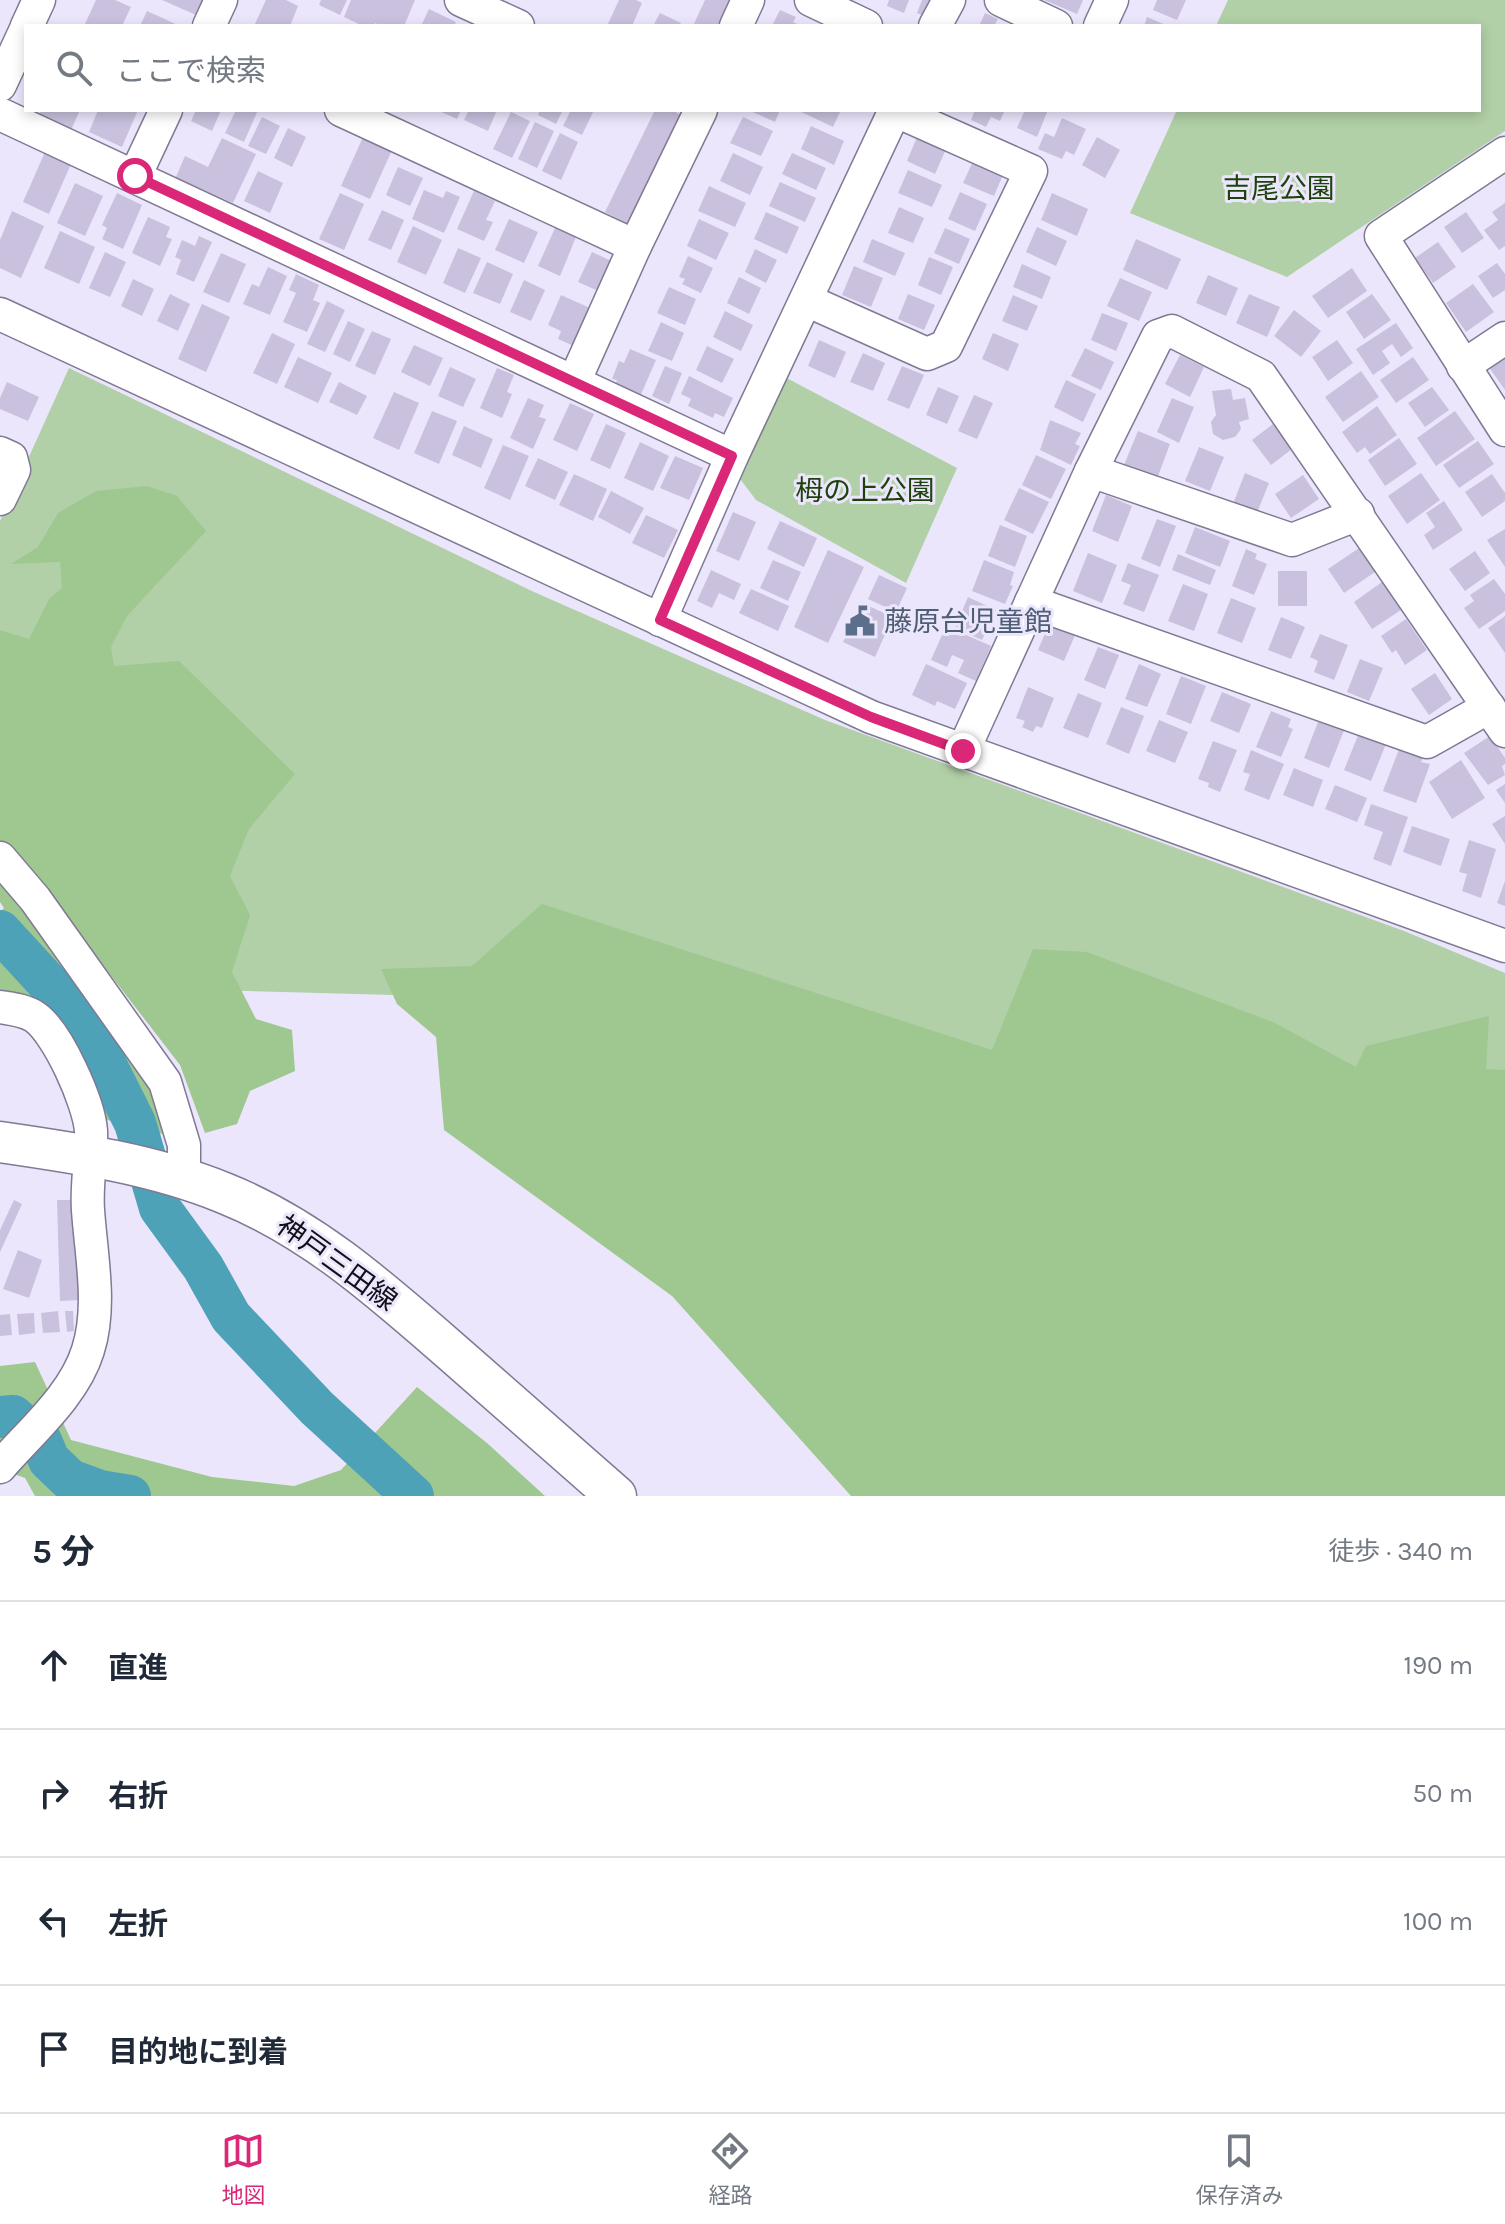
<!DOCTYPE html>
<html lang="ja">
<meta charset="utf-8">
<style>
body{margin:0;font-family:Karla,"Noto Sans JP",sans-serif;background:#f6f6f7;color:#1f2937}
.stop{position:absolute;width:24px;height:24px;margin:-18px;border:6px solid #db2777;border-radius:50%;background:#fff}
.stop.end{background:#db2777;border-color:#fff;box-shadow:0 2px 8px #0008}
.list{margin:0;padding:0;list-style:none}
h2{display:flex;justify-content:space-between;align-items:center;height:104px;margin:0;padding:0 32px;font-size:34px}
h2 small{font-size:26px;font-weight:400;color:#747a83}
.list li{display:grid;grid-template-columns:52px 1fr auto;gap:24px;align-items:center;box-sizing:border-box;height:128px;padding:0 32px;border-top:2px solid #e0e1e3}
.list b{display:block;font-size:30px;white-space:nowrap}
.list em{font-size:26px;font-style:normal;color:#747a83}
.icon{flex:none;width:44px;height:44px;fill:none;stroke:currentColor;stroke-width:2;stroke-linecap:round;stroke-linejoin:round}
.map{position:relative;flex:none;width:1505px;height:1496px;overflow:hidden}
.search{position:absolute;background:#fff;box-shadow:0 4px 12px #0003;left:24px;right:24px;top:24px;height:88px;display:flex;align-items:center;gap:20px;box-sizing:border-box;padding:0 28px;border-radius:0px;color:#747a83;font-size:30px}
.sheet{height:616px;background:#fff}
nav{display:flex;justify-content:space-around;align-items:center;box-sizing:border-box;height:112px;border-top:2px solid #e0e1e3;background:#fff;font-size:22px;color:#747a83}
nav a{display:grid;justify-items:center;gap:4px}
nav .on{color:#db2777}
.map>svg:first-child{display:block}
.green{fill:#b1d0a7}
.forest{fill:#9fc790}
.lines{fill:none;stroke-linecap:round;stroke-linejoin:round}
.river{stroke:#4ea2b8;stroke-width:42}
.building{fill:#c9c1de}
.minor-casing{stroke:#7f7993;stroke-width:35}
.major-casing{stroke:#7f7993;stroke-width:43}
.minor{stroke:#fff;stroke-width:32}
.major{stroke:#fff;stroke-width:40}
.route{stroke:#db2777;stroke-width:10}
.labels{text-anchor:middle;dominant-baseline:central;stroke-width:6;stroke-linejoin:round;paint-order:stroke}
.park-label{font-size:28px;fill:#1d430b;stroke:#ece6fd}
.service-label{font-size:28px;fill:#4e5e75;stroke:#ece6fd;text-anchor:start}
.street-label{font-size:28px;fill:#110f18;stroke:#ece6fd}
</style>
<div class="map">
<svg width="1505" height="1496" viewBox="0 0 1505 1496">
<rect width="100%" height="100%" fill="#ece6fd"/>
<g class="green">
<polygon points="1228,0 1505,0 1505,131 1287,277 1130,213 1177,110 1479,110 1479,26 1216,26"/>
<polygon points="69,368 534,592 825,720 1404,931 1505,973 1505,1105 991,1062 468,997 212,990 0,634 0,521"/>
<polygon points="779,374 957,468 906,583 756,500 737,475"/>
</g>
<g class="forest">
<polygon points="147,486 177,496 206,531 127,616 111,647 114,666 179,661 295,774 249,829 230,876 250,915 232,972 256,1019 292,1030 295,1071 250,1091 237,1124 205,1133 180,1065 75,929 0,847 0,630 29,639 49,599 62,588 60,562 11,564 38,547 58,513 96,491"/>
<polygon points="0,872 156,1085 162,1134 96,1117 9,999 0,991 0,912 4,908 0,902"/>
<polygon points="542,904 992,1050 1033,949 1087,952 1275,1023 1356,1067 1366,1046 1489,1016 1486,1069 1505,1070 1505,1496 851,1496 672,1296 444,1130 436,1037 397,1004 381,969 472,966"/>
<polygon points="35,1362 71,1440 212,1477 294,1486 341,1470 417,1387 487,1443 545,1496 35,1496 25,1478 0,1469 0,1366"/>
</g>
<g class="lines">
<g class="river">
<polyline points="0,931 68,1005 105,1063 135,1123 160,1208 203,1267 231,1317 317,1408 413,1496"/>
<polyline points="0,1417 13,1416 41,1441 49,1460 70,1480 100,1491 130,1496"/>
</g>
</g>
<g class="building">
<polygon points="96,0 115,0 131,7 122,26 84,26"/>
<polygon points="162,0 203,0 196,15"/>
<polygon points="266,0 286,0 298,6 290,26 254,26"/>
<polygon points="321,0 347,0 340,15 319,5"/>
<polygon points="351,0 415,0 404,26 382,26 375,23 374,26 363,26 344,17"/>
<polygon points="619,0 636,0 642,3 632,26 607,26"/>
<polygon points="705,0 738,0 726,26 693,26"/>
<polygon points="889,0 909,0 904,13 887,6"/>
<polygon points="922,0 939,0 931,19 917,13"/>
<polygon points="1044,0 1083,0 1077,14"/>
<polygon points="1157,0 1186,0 1177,20 1153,10"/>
<polygon points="429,9 456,22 454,26 421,26"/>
<polygon points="780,10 796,17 793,22 801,26 772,26"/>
<polygon points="147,11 180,26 140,26"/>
<polygon points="660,13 681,23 679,26 653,26"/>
<polygon points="985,13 998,19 994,26 979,26"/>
<polygon points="1147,17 1168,26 1144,26"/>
<polygon points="41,110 80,110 71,130 39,116"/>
<polygon points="98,110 138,110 122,147 89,132"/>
<polygon points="196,110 221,110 212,131 191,121"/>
<polygon points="236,110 258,110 244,142 225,133"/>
<polygon points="437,110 461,110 457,119"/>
<polygon points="469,110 497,110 488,131 464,120"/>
<polygon points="540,110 563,110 556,124 538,115"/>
<polygon points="571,110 594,110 582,135 563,126"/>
<polygon points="655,110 671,110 683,116 629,224 605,212"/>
<polygon points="748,110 780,110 775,122"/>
<polygon points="797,110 841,110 833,127"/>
<polygon points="975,110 1005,110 1000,121 991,117 986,127 971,120"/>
<polygon points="1025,110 1048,110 1037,137 1017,128"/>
<polygon points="511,112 530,121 512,158 493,149"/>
<polygon points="262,117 280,126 266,154 248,146"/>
<polygon points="743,117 773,131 761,156 730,143"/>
<polygon points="1062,118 1086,129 1074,155 1066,151 1062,159 1038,149 1045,133 1054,137"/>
<polygon points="535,122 554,131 537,168 518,159"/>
<polygon points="811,126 844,141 834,165 801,149"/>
<polygon points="288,128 306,137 292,167 274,158"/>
<polygon points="560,133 578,142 561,180 542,171"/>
<polygon points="918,135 947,147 935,174 907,161"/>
<polygon points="363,137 392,150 370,199 341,186"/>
<polygon points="1097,137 1120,150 1105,178 1082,165"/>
<polygon points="222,138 256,154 233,203 191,184 188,191 173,184 185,156 208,167"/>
<polygon points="45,152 71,164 49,214 23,202"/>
<polygon points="733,153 763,167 750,195 720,181"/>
<polygon points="792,153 826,168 816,190 782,174"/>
<polygon points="975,157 1005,170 994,196 963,183"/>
<polygon points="398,167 423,178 410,206 386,195"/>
<polygon points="908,170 942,185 932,207 898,193"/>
<polygon points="258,171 283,183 270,213 244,201"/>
<polygon points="780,182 816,198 805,222 769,206"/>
<polygon points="75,183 103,196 85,236 57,223"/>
<polygon points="709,186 746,203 735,227 698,211"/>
<polygon points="424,190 443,198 446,191 460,197 444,233 412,219"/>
<polygon points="474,191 495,201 486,220 493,222 484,241 457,229"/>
<polygon points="960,192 987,204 975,231 948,219"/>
<polygon points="117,193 142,205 123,249 102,239 107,228 102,225"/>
<polygon points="340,193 364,204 344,250 319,239"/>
<polygon points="1052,193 1088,209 1077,236 1041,220"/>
<polygon points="1505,203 1505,246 1499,250 1484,230 1498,220 1492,212"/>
<polygon points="899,207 924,218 913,243 888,233"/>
<polygon points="382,210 404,220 391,250 368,240"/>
<polygon points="12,211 44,226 21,278 0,268 0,240"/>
<polygon points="766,212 799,227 787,254 754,239"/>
<polygon points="1466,212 1484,238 1462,253 1444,227"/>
<polygon points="148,217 170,227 166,237 172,239 160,266 132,253"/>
<polygon points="509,219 538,232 524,263 495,250"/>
<polygon points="699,219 729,233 716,260 687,246"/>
<polygon points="413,226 442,240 426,275 397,262"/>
<polygon points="1037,227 1067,241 1056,266 1026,252"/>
<polygon points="555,228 576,237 560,276 538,266"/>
<polygon points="945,228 970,239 959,264 934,253"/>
<polygon points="60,231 95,247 79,284 44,268"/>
<polygon points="199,236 212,242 194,282 176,274 181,260 175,257 182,240 195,246"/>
<polygon points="872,239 905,253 895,276 863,262"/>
<polygon points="1136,239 1181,259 1167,290 1123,270"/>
<polygon points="1438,242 1456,267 1433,283 1415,258"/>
<polygon points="458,248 481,258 465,293 443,283"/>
<polygon points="755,249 777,260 766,283 745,272"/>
<polygon points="105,252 126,262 110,297 89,288"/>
<polygon points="592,252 616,263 603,293 578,282"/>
<polygon points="221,253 246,264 229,303 203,292"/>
<polygon points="688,256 713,268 701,293 682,284 685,279 679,277"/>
<polygon points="929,257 953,267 941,295 918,285"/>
<polygon points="487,262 513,274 500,304 473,293"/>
<polygon points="1497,263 1505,274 1505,290 1493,298 1478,276"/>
<polygon points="1022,264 1051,277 1042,299 1013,287"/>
<polygon points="854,266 883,278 871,307 842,295"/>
<polygon points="268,267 287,276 270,315 243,304 252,284 259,287"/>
<polygon points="1352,268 1367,291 1328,318 1312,296"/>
<polygon points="296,274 319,285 313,300 320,303 307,332 283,322 296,293 289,290"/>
<polygon points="1208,275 1238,288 1226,316 1196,303"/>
<polygon points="739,277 761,288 749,314 727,303"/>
<polygon points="1120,278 1152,292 1139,321 1107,306"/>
<polygon points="133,279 154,289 142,316 121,306"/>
<polygon points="524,280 545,290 531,321 510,312"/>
<polygon points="1473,284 1494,312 1466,332 1446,303"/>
<polygon points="669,287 696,299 685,325 657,313"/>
<polygon points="170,294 190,304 178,331 157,321"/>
<polygon points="908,294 935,305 924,330 898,319"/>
<polygon points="1249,294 1280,307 1267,337 1236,323"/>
<polygon points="1372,294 1391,320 1364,339 1346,312"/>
<polygon points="561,295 590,308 574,346 558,339 561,331 548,325"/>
<polygon points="1013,295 1038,306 1027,331 1002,321"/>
<polygon points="327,301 345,310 325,352 307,344"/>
<polygon points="202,304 230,317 206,372 178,359"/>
<polygon points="1294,310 1321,331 1301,357 1274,336"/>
<polygon points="725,311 753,325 741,351 713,337"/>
<polygon points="1102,313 1128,323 1116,351 1091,340"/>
<polygon points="348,321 365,329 350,362 333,354"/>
<polygon points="661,322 684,333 672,361 648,351"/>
<polygon points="1396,323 1413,348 1401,357 1392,344 1382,351 1390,363 1373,375 1356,349"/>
<polygon points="372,331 391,339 375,375 355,366"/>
<polygon points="272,333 295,344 277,384 253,373"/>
<polygon points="993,333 1019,344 1008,371 982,359"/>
<polygon points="819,340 846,352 835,378 808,366"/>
<polygon points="1337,340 1353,363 1328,381 1312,357"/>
<polygon points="414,345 443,358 430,386 401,372"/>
<polygon points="707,346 734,359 722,383 696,370"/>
<polygon points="1085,348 1114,362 1101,390 1071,376"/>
<polygon points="630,349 656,360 639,399 614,389 617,380 612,379 619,361 624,363"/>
<polygon points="863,353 885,363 873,391 850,382"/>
<polygon points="1505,354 1505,390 1488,366"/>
<polygon points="1180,355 1204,367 1190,397 1165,384"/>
<polygon points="298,357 332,373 318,403 284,387"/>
<polygon points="1413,357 1429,380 1396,403 1380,380"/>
<polygon points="665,366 682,373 669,404 652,396"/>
<polygon points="902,366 924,375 909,409 887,400"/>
<polygon points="450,367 476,379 463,407 438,396"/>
<polygon points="497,368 514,375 507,392 512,394 502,418 480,408"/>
<polygon points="1361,371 1379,397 1343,422 1325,397"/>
<polygon points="689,376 733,398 724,417 715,413 713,418 688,406 691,399 681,394"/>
<polygon points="1066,380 1096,394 1083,422 1054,407"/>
<polygon points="7,382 39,397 28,421 0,409 0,398"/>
<polygon points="339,382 367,396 357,415 329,402"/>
<polygon points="938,387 959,396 947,424 926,415"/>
<polygon points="1432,387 1449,410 1425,427 1408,403"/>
<polygon points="1231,389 1233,400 1245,398 1249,419 1239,422 1241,429 1235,437 1223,440 1213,434 1211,422 1216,415 1212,391"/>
<polygon points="394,392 419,403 399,450 373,438"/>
<polygon points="974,395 993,403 977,439 958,431"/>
<polygon points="528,398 544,405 539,417 546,419 533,449 510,438"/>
<polygon points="1172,398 1194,407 1179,443 1157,432"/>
<polygon points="570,403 594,414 577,451 553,440"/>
<polygon points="1377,406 1397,435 1370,454 1365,447 1357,453 1342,432"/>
<polygon points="432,411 457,421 439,464 414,453"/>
<polygon points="1455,411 1475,439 1436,466 1417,438"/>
<polygon points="1050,420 1081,433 1075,444 1080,446 1071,465 1040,450"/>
<polygon points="606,424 626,433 610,469 590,460"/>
<polygon points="1273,424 1292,449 1271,465 1252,440"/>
<polygon points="464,426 493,439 481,468 452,455"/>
<polygon points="1138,431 1170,444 1157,479 1124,465"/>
<polygon points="1399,438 1417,464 1385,486 1368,460"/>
<polygon points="1478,441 1494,464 1459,488 1443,465"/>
<polygon points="640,442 669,456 653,491 624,478"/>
<polygon points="503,445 529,456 510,500 484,488"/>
<polygon points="1199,447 1224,457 1210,491 1185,481"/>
<polygon points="1036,455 1066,469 1051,499 1022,485"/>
<polygon points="675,456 703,468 689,500 660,488"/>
<polygon points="538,458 568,472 555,500 525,486"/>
<polygon points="1245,473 1269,483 1257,513 1233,504"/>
<polygon points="1421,473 1440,500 1407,524 1388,496"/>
<polygon points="574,474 607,489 593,521 559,505"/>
<polygon points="1492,474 1505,493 1505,501 1482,517 1465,492"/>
<polygon points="1303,475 1319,499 1291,518 1275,494"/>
<polygon points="1019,488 1049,502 1033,534 1004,520"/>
<polygon points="611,491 644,508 630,534 598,517"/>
<polygon points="1106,495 1132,506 1118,542 1092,531"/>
<polygon points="1444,501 1463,530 1433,550 1424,535 1435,527 1426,513"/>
<polygon points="733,512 756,522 739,561 716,551"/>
<polygon points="646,515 678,530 664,558 632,543"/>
<polygon points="1157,519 1176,526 1160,567 1141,559"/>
<polygon points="780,521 817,538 804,567 767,549"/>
<polygon points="1000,525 1027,536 1015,567 988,556"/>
<polygon points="1195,527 1230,541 1220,567 1185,553"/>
<polygon points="1505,529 1505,567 1487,540"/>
<polygon points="1365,544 1381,568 1344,593 1328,569"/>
<polygon points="1246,549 1257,554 1255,559 1267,564 1254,595 1232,586"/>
<polygon points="828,550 864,567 828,643 794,627"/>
<polygon points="1475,551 1490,573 1465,591 1449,569"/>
<polygon points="1088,553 1117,565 1102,603 1073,591"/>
<polygon points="1178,554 1216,570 1210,585 1172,570"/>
<polygon points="773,560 801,572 788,601 760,588"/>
<polygon points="984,560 1014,572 1010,585 1013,586 1005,604 972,591"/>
<polygon points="1128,563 1159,575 1144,612 1123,604 1131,585 1121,581"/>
<polygon points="711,570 741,584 734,600 719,593 712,608 697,601"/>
<rect x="1278" y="571" width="29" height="35"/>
<polygon points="879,575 907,588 896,612 868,599"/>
<polygon points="1494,579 1505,594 1505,611 1479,629 1464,608 1474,601 1470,595"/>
<polygon points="1382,582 1401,610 1372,629 1354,602"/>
<polygon points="1183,584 1208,594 1194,631 1168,621"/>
<polygon points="751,589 789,606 778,631 739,613"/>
<polygon points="968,597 996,610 982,640 955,628"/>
<polygon points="1231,598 1256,608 1242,643 1217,633"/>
<polygon points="862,603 893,617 875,657 843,642"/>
<polygon points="1505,616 1505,653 1488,628"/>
<polygon points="1281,617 1305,627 1291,659 1268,650"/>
<polygon points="1406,619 1427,650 1405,665 1396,650 1392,653 1381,636"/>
<polygon points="1049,624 1075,635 1064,661 1038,650"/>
<polygon points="946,626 991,646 976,681 958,673 964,660 952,655 947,667 931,660"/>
<polygon points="1320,634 1348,645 1334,680 1314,672 1318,661 1310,657"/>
<polygon points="1098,647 1119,655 1105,689 1084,680"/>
<polygon points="1360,659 1383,668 1369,701 1347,692"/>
<polygon points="926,664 967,683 955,709 937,701 935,706 912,695"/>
<polygon points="1139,664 1161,674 1147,707 1125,699"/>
<polygon points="1435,673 1452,699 1429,715 1411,689"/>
<polygon points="1181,676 1206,686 1191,724 1166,714"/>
<polygon points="1028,687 1054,698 1042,728 1036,726 1033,732 1022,727 1025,721 1016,718"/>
<polygon points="1222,692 1251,704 1239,733 1210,721"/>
<polygon points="1078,693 1102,703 1088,738 1063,728"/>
<polygon points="1121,707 1144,716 1129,754 1106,744"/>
<polygon points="1271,711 1291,719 1288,727 1293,729 1281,757 1256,747"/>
<polygon points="1320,717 1345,728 1329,768 1304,758"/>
<polygon points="1159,720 1188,732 1175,763 1146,751"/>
<polygon points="1359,733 1386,744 1371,781 1344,770"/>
<polygon points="1490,736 1505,758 1505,764 1502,766 1505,775 1488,785 1464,753"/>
<polygon points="1213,741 1237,750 1220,792 1208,787 1209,783 1198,779"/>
<polygon points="1401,744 1425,752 1421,762 1430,764 1416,803 1383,791"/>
<polygon points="1251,750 1284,764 1269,800 1244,790 1250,774 1243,772"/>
<polygon points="1461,760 1485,798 1452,819 1429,782"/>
<polygon points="1294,768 1323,780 1313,807 1283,795"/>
<polygon points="1505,784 1505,803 1496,790"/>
<polygon points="1335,785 1367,798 1357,822 1325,809"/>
<polygon points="1371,804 1408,817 1391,866 1373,859 1383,832 1364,825"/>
<polygon points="1505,816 1505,844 1492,824"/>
<polygon points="1412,826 1450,839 1441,866 1403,852"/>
<polygon points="1469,840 1496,849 1481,898 1462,891 1467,874 1459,872"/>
<polygon points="1505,881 1505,906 1497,903"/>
<polygon points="14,1200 22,1204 0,1252 0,1230"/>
<polygon points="57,1200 76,1200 80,1300 60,1301"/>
<polygon points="18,1250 42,1260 29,1298 3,1289"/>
<polygon points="58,1311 60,1332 43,1333 41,1313"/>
<polygon points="65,1311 73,1311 74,1331 67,1332"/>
<polygon points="34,1313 35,1333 19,1335 17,1314"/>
<polygon points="10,1314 12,1335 0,1336 0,1315"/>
</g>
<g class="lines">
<g class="minor-casing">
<g id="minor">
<polyline points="461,0 518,26"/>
<polyline points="811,0 866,26"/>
<polyline points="1001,0 1056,26"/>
<polyline points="27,26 39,0"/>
<polyline points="209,26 221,0"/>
<polyline points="736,26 748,0"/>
<polyline points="935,26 949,0"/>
<polyline points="1100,26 1112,0"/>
<polyline points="0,85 26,29"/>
<polyline points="341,110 635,246"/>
<polyline points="0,114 732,456"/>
<polyline points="1505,153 1381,236 1505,430"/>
<polyline points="135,176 166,110"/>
<polyline points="806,300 927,354 946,346 1031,171 894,110"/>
<polyline points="0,314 871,717 1505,946"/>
<polyline points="1463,366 1505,338"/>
<polyline points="574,382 635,246 701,110"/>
<polyline points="0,453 11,458 14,470 0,499"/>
<polyline points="1091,471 1292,540 1358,514"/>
<polyline points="1031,602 1427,742 1489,707"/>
<polyline points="660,620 732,456 895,110"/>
<polyline points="963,751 1091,471 1158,336 1172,331 1261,376 1505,731"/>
<polyline points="0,858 35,899 165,1082 184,1145 184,1179"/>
<path d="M0,1007C12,1009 25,1010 35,1017C58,1033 89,1103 91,1131C92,1157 86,1183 88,1210C91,1255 102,1306 88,1350C74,1396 30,1432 0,1467"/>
</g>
</g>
<g class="major-casing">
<path id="major" d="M0,1142C76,1153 153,1164 224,1193C312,1228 382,1291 452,1352C507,1400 562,1448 616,1496"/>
</g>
<use href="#minor" class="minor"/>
<use href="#major" class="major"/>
</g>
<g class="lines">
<polyline class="route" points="135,176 732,456 660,620 871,717 963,751"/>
</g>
<defs>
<g id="civic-bare" transform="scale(2.4)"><path d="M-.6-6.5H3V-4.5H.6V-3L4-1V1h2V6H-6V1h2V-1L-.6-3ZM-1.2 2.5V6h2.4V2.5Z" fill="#5c6f8a" stroke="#ece6fd" stroke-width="2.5" paint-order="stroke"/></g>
</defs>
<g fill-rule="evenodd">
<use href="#civic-bare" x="860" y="621"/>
</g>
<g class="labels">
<g class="park-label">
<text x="1279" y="188">吉尾公園</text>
<text x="865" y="490">栂の上公園</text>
</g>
<g class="service-label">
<text x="884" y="621">藤原台児童館</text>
</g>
<g class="street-label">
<text transform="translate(337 1263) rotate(36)">神戸三田線</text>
</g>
</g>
</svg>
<div class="stop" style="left:135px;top:176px"></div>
<div class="stop end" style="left:963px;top:751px"></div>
<div class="search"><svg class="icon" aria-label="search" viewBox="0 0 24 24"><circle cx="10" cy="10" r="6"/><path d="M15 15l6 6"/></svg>ここで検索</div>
</div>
<section class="sheet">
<h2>5 分<small>徒歩 · 340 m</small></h2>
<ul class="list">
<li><svg class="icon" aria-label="ahead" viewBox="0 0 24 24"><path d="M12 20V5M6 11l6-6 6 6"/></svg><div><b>直進</b></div><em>190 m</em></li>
<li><svg class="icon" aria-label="right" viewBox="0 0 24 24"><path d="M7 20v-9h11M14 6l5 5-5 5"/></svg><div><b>右折</b></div><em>50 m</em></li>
<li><svg class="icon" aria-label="left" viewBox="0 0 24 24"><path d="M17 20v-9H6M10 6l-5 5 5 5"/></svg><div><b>左折</b></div><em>100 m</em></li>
<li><svg class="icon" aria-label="arrive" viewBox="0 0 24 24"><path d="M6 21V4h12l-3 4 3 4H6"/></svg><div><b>目的地に到着</b></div></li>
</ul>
</section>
<nav>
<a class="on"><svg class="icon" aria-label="map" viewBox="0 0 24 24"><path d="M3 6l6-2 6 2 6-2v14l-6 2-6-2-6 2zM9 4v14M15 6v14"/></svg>地図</a>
<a><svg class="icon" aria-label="directions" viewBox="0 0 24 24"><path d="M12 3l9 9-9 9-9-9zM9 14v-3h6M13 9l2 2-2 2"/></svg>経路</a>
<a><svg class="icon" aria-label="saved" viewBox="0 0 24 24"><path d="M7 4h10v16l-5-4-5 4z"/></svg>保存済み</a>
</nav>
